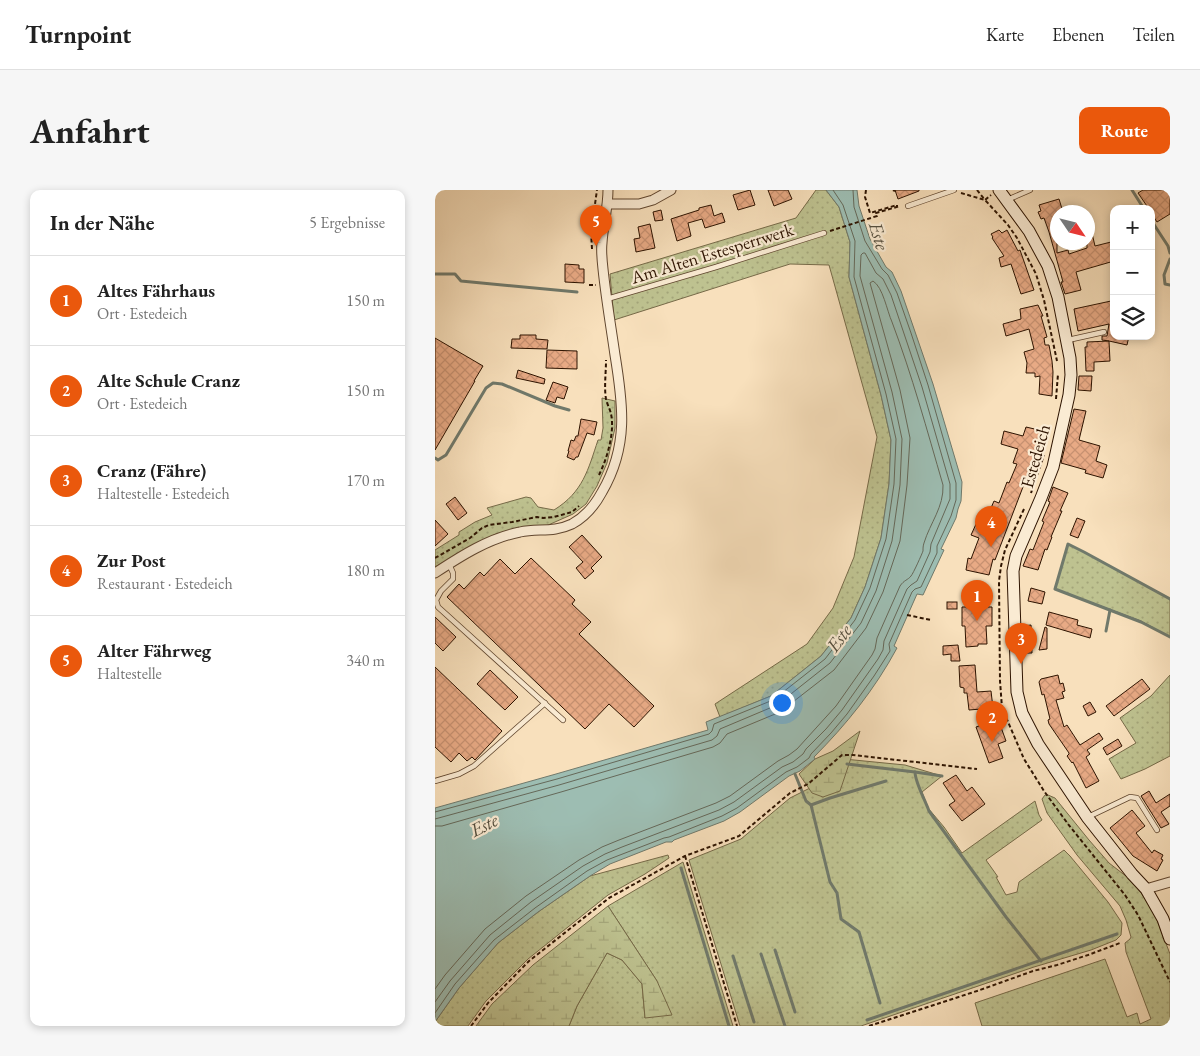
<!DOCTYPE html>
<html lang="de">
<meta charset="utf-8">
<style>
body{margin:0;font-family:"EB Garamond",serif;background:#f6f6f6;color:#222}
.controls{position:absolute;right:15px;top:15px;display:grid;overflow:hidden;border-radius:10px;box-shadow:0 2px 8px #0003}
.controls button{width:45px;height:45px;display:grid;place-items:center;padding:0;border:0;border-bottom:1px solid #e0e0e0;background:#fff;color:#222;font:25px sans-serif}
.compass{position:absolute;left:615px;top:15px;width:45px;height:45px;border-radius:50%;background:#fff;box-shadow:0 2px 8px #0003;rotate:125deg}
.you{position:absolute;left:346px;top:512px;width:18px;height:18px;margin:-12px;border:4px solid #fff;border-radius:50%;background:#1a73e8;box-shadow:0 0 0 8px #1a73e833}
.badge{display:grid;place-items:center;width:32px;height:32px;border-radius:50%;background:#ea580c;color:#fff;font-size:16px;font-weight:700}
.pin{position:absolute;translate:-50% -41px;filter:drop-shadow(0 1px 2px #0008)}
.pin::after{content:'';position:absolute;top:26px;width:18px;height:15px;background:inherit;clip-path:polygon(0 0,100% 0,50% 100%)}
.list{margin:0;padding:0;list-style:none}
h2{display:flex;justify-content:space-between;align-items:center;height:65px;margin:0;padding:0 20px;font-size:21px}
h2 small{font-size:16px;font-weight:400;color:#767676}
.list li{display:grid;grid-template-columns:32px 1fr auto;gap:15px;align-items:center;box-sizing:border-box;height:90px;padding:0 20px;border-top:1px solid #e0e0e0}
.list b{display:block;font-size:19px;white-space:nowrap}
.list p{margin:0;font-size:16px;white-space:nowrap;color:#767676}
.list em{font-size:16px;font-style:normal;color:#767676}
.icon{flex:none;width:28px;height:28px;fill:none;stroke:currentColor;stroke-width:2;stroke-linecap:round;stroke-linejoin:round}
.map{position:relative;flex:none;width:735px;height:836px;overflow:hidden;border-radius:10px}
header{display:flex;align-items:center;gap:30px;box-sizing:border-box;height:70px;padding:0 25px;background:#fff;border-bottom:1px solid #e0e0e0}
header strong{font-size:24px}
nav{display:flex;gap:28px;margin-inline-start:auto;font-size:18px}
.intro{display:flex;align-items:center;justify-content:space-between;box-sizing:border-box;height:120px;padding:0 30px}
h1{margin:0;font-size:35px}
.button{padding:12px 22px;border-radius:10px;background:#ea580c;color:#fff;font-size:18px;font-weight:700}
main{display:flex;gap:30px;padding:0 30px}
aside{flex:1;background:#fff;border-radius:10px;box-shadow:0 2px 8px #0003}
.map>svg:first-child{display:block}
.grass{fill:url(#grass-dots);stroke:#766a48}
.wetland{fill:url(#wetland-marsh);stroke:#766a48}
.water{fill:#9dbdb2;stroke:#70796b}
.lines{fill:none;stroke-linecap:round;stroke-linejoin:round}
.shore{stroke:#656859;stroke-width:1}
.stream{stroke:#70796b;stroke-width:3}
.building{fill:url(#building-cross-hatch);stroke:#2d1300}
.lane-casing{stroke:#60462f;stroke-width:6}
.street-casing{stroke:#60462f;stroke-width:11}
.secondary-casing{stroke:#2d1300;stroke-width:13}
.path{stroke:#2d1300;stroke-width:2;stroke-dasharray:4 2.5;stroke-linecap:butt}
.lane{stroke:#faebd3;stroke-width:4.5}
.street{stroke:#faebd3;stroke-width:9}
.secondary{stroke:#faebd3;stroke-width:11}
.labels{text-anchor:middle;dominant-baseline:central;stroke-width:4.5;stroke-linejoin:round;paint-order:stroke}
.street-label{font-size:18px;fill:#2d1300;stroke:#faebd3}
.water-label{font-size:19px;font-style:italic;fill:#544e3e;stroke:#faebd3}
</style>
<header>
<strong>Turnpoint</strong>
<nav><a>Karte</a><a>Ebenen</a><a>Teilen</a></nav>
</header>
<div class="intro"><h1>Anfahrt</h1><a class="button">Route</a></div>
<main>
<aside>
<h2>In der Nähe<small>5 Ergebnisse</small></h2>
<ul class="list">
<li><span class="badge">1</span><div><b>Altes Fährhaus</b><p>Ort · Estedeich</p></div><em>150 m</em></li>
<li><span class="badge">2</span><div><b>Alte Schule Cranz</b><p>Ort · Estedeich</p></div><em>150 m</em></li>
<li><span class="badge">3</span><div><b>Cranz (Fähre)</b><p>Haltestelle · Estedeich</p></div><em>170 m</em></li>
<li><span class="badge">4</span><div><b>Zur Post</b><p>Restaurant · Estedeich</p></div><em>180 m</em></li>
<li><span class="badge">5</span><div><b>Alter Fährweg</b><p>Haltestelle</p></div><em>340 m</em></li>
</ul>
</aside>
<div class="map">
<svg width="735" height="836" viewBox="0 0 735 836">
<defs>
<pattern id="grass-dots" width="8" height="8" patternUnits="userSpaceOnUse" patternTransform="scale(1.25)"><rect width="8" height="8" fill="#bec290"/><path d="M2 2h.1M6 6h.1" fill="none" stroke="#a4a67a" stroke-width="1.8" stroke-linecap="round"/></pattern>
<pattern id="wetland-marsh" width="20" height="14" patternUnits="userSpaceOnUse" patternTransform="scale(1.25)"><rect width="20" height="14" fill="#bec290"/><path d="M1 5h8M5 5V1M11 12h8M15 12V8" fill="none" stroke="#a4a67a"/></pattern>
<pattern id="building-cross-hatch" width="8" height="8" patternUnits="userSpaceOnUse" patternTransform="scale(1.25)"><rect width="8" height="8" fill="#e8aa85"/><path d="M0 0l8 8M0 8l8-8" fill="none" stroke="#c79171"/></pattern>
</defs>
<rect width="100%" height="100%" fill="#f8e0bc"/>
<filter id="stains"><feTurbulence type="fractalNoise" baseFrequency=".004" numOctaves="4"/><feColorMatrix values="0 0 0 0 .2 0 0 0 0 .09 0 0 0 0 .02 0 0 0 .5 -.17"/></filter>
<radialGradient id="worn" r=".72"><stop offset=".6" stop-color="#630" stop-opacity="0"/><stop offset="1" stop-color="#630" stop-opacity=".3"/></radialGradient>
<g class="grass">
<polygon points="381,0 391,0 404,17 415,52 414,87 446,205 456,250 454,294 446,348 430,397 416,428 386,466 336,506 285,527 280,514 372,454 398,418 419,367 442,247 394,75 355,74 179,130 175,84 361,28"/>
<path d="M167,208L180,211V238L172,273L162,296L151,314L138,324L111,336L88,337L61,344L38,355L0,377V360L24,345V342L40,332L57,325L52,318L91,307L96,308L103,317L119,320C148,302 153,280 163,250H166L168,238Z"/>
<polygon points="633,354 649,362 735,409 735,447 706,431 620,399"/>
<polygon points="735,485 735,566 710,579 686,589 674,569 701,553 685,528 716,506"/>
<polygon points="409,569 470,575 507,586 487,602 493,618 509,637 527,663 600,611 604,625 607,630 551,670 563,687 561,687 571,705 582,702 584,692 629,660 635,666 673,712 687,733 686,745 681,750 656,760 599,777 426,836 305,836 254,670 306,649 355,608 375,598"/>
<polygon points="610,605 613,605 620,608 654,650 674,673 696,690 710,708 721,727 735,764 735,836 547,836 540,813 670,769 692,827 702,823 705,834 716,829 691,762 690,753 695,749 696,747 691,730 685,716 642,665 612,623 607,609"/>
<polygon points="233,665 234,668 210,684 173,705 93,769 51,811 33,836 0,836 0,832 24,798 63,753 103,722 155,686"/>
<polygon points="248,672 298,836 134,836 142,816 172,763 187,770 207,794 210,828 222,791 173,716"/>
</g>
<g class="wetland">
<polygon points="425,541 405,601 388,607 377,603 364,584 380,569 398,561"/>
<polygon points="173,716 222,791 237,825 210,828 207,794 187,770 172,763 142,816 134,836 41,836 57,814 98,775"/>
</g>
<path class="water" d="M391,0H422L424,16L435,49L451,77L457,82L466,101L498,194L527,292L526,311L523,319L521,328L506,359L509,360L488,405L482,404L459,456L462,458C440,499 411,535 379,567L380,569L365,581L354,586L305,622L289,631L239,650L237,652H231L175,674L155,686L103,722L63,753L24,798L0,832V618L121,584L273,540L271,532L336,506L386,466L416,428L430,397L446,348L454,294L456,250L446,205L414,87L415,52L404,17Z"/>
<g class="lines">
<g class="shore">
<polyline points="0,622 122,589 274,544 277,541 279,534 338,510 390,469 420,430 435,398 451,349 459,294 461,249 451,204 419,87 420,51 408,15 398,0"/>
<polyline points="0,629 124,595 277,550 282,546 285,539 342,515 395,473 426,433 441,401 457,351 465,295 467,249 457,202 425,86 426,65 428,63 430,63 441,83 448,89 456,105 487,197 515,294 515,309 512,316 496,354 495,362 482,391 476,395 472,399 449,451 448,460 443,469 407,520 391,539 371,559 368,564 358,572 347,577 299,612 284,620 187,657 170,664 148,676 96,712 55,745 15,791 0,812"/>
<path d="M0,636H7L126,602L278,557L285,553L292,544L345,522L399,480L431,438L448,402L465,351L472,295L475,248L465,200L435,93L438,91C448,97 452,121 457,132C477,185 492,240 508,295C509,317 495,333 489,353C488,356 488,358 488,361C487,364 478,384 476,386C473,390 469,390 465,396L442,448L440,459L437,465L401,516L362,559L354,565L343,571L295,606L281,613L184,650L167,657L144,670L91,706L50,739L10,785L0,799"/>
<polyline points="0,823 20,794 59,750 100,718 152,681 172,670 229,648 234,647 287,626 302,618 351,582 362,577 374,568 376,564 396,543 412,524 439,486 455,461 454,454 477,402 480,399 486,397 502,363 502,356 516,326 521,310 521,293 493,195 476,143 462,103 453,85 447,79 430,51 419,17 418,0"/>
</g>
<g class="stream">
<polyline points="697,0 709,19"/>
<polyline points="716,30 733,56 735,63"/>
<polyline points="735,69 729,85 730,94 735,95"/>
<polyline points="0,84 20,84 26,91 142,102"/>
<polyline points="0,268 3,270 11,265 51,198 58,193 67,194 120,216 134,220"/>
<polyline points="735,409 649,362 633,354 620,399 706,432 735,447"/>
<polyline points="671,441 675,420"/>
<path d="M412,574L480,582C480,592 490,610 494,621L571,727L606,771"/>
<polyline points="480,582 507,586"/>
<polyline points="360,584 371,611 376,615 395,692 402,703 406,729 424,742 445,813"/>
<polyline points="376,615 395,608 451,591"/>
<polyline points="246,678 294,836"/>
<polyline points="340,760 360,822"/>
<polyline points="326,764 350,836"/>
<polyline points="298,766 319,832"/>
<polyline points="432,830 682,744"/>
</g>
</g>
<g class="building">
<polygon points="315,0 320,15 303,20 298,5"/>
<polygon points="333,0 353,0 357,9 339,16"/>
<polygon points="460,0 484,0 484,1 463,9"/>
<polygon points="708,0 735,0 735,24 722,32 716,23 716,19 714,19 703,3"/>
<polygon points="624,9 628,22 622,22 622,63 633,60 634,64 652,58 652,40 656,39 660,56 676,52 679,62 679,71 641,82 646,100 630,104 626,92 628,92 614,42 609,28 606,29 603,22 606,21 604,15"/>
<polygon points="276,15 279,26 287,23 290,32 270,38 267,29 253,33 256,46 242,51 236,29 264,20 264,18"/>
<polygon points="226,20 228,30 220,31 218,22"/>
<polygon points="215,34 220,58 201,62 199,49 205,48 203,37"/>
<polygon points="564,40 567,43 572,40 583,61 585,60 599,100 586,104 576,74 566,77 564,68 569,66 557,48 558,47 556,44"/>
<polygon points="130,74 144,75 144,79 149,79 149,93 130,92"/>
<polygon points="676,111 679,127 679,146 694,146 692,155 674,151 675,171 659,172 659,181 651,181 650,157 652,157 652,152 674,151 667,150 667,146 672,146 674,134 643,141 639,119"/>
<polygon points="603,115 608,126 606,126 612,147 609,148 610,155 614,155 617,171 618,182 617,206 604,204 605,186 600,187 600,183 591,183 592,173 589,162 599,159 594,139 571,146 568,134 586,129 585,119"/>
<polygon points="85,145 101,145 101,149 113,150 112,159 76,158 77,149 85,149"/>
<polygon points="0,148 48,176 39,191 40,191 0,260"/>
<polygon points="112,160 142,161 142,179 111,178"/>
<polygon points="83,180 110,189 109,194 81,188"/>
<polygon points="644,186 657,186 656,201 643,200"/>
<polygon points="118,192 133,197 129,209 122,207 120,213 111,210"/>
<polygon points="639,219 651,221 644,250 665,256 661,271 672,275 668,288 650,283 651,280 626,273"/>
<polygon points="146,229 162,232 159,245 152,243 143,267 141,267 139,270 132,267 134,261 133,261 136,250 139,251 141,246 143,246"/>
<polygon points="591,237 608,241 597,276 596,276 560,370 558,369 554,385 531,380 533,368 536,369 544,348 536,345 542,332 557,338 563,324 560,323 562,320 556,318 559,311 564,313 572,292 574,293 582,274 578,273 583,259 566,254 569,241 588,246"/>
<polygon points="618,297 633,303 625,321 627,321 616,347 617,347 612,360 610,359 603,380 588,376 595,359 598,360 609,332 607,331 615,312 613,311"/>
<polygon points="20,307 32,323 23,330 11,314"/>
<polygon points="642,328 650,331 643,348 635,345"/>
<polygon points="0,330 13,344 0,356"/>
<polygon points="147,345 167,367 156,378 159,381 150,389 141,378 148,372 134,357"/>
<polygon points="96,368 140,410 137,414 156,432 144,444 219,516 199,537 174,514 150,539 12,407 24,394 29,399 45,382 49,386 65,369 80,384"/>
<polygon points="596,398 610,402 607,414 593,411"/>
<rect x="512" y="412" width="10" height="7"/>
<polygon points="527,417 557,417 557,436 551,436 552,454 543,454 543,456 531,457 530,436 527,436"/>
<polygon points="614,422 643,430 642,435 657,439 655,448 611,435"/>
<polygon points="0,427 21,447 8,461 0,453"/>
<polygon points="596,435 597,463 588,463 587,436"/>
<polygon points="610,437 612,438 612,459 604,460"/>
<polygon points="523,455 525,471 516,471 516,464 508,465 508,456"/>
<polygon points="540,475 542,502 556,501 558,518 534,520 532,503 529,503 529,498 525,497 524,476"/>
<polygon points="0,477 67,541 40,570 37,567 32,571 24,563 16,572 0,557"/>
<polygon points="55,480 83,507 70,520 42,494"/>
<polygon points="623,485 625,494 628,493 630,501 627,502 629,508 621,510 629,537 632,535 645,555 664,543 668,549 652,560 655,564 651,567 664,591 651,598 638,572 637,573 632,566 634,564 634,563 614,534 613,530 615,529 609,504 607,505 604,492 606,489"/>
<polygon points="707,489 715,499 679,526 671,516"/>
<polygon points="655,512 661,522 653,526 648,516"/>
<polygon points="563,529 571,551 563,554 568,568 554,573 541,537"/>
<polygon points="683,549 687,556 672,565 668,558"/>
<polygon points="521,585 532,601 537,597 550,614 527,631 514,615 520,611 508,593"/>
<polygon points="714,601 721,613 735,604 735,616 726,622 734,634 726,638 706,606"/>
<polygon points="697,620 710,636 701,643 717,663 719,660 728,665 726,669 728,670 722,681 698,666 675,638"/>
</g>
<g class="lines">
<g class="lane-casing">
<g id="lane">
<polyline points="572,10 595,0"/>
<polyline points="473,16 519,0"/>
<polyline points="172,109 281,77 389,43"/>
<polyline points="633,150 669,142"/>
<polyline points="14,374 18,383 18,389 6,401 1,410 3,417 128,530"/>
<polyline points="0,591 24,584 39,576 110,513"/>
<polyline points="653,627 695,607 702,608 722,640"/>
</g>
</g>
<g class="street-casing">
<g id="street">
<polyline points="173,14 204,14 218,10 236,0"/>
<path d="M0,383C26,366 54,348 85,342C103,338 118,343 137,334C150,327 160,315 167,302C194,256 188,214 180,165C176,137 171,108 168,79C167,70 166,61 167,53C168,35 173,18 173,0"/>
<polyline points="711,699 735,692"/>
</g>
</g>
<g class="secondary-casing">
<polyline id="secondary" points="564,0 594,41 613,76 623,107 635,168 636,185 634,205 618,277 606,308 581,366 578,381 582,502 587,523 603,554 652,627 697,684 711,699 728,729 735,749"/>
</g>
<g class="path">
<polyline points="431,0 430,7 435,23 462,15 462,16"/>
<polyline points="458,0 460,1"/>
<polyline points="542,0 550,10 556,5"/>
<polyline points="526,3 550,10 573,35 582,48 601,84 609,110 622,171"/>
<polyline points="395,41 442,26 441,23 465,16"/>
<polyline points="157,59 156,42 162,0"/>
<polyline points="154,95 161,95"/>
<polyline points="621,209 623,184"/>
<path d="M164,285C172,269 180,242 176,224C175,219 172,214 171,209C169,197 171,183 171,170"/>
<polyline points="596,303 609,265"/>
<polyline points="589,319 570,360 566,376 564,391 565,491 567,518 589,569 609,601 633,634 690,705 703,725 735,792"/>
<polyline points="0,368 35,348 47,338 54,335 77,332 102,327 108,328 119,327 137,322 144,316"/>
<polyline points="472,425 496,430"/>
<polyline points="250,666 302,836"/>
<polyline points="36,836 53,813 94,771 174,708 250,666 304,646 355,603 373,594 407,565 418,565 542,579"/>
<polyline points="434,836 545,800 598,781 622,775 653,765 685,753"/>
</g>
<use href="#lane" class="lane"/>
<use href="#street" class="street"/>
<use href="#secondary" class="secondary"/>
</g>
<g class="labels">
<g class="street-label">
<text transform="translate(277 63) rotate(-17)">Am Alten Estesperrwerk</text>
<text transform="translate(600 266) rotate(-74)">Estedeich</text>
</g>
<g class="water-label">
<text transform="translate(444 46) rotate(73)">Este</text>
<text transform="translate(404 448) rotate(-54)">Este</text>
<text transform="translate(49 635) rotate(-27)">Este</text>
</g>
</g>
<rect width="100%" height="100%" filter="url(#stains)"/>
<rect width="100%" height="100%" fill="url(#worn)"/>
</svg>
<div class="controls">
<button>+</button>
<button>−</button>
<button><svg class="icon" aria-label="layers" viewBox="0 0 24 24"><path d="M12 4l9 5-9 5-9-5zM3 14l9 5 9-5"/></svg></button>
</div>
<svg class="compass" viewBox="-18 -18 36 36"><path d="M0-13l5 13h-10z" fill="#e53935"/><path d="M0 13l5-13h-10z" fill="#767676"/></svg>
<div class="you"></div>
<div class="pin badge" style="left:542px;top:431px">1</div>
<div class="pin badge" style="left:557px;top:552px">2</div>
<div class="pin badge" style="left:586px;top:474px">3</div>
<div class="pin badge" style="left:556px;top:357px">4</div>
<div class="pin badge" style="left:161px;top:56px">5</div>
</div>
</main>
